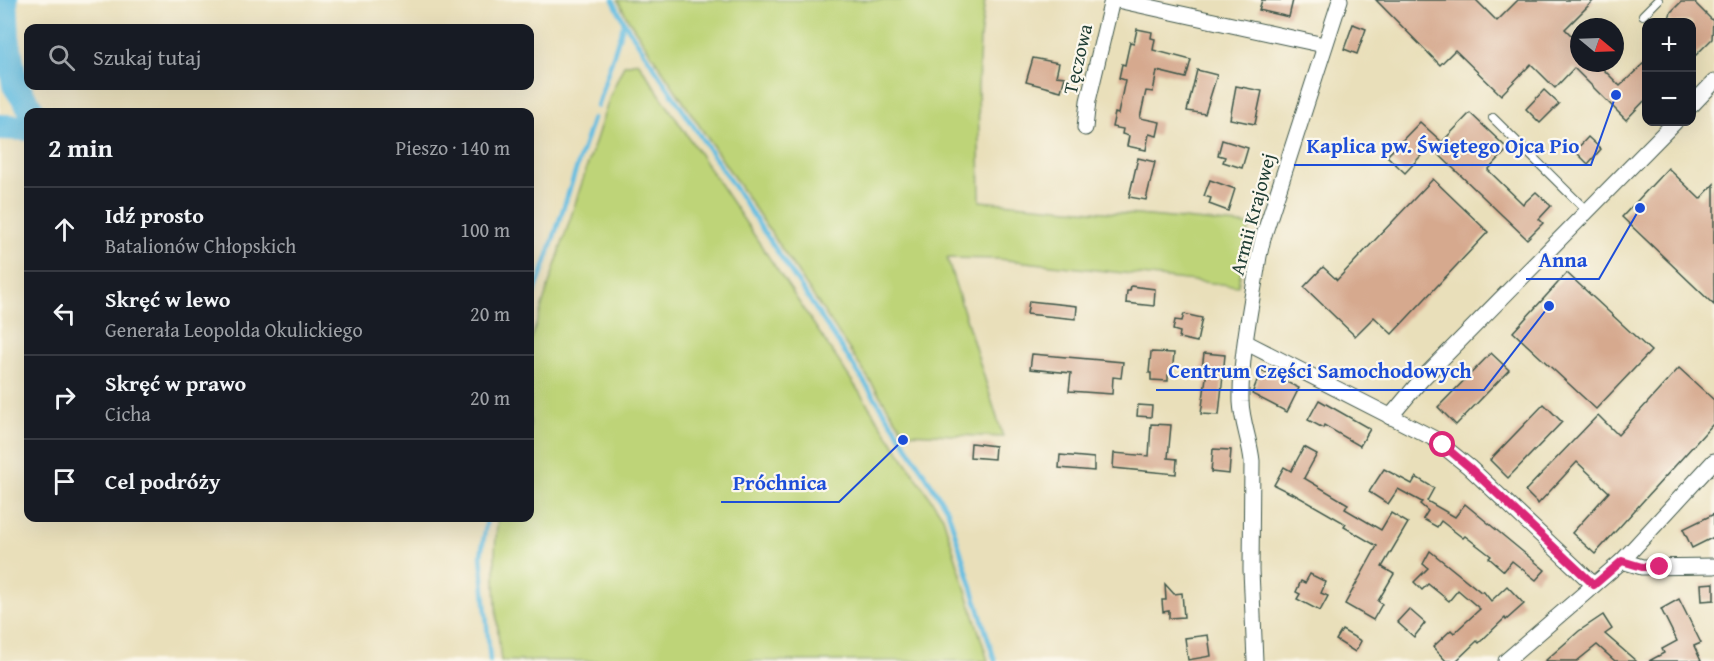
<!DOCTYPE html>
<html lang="pl">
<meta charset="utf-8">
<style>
body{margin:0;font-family:"Gentium Book Plus",serif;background:#242831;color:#f1f3f6}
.controls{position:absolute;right:18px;top:18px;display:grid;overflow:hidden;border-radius:12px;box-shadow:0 6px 24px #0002}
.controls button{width:54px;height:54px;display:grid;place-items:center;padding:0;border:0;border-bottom:2px solid #363941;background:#171b24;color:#f1f3f6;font:30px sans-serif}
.compass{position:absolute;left:1570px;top:18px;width:54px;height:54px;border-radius:50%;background:#171b24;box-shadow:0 6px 24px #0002;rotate:109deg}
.stop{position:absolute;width:18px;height:18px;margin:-14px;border:4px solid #db2777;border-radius:50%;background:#fff}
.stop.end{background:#db2777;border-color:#fff;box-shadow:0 2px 6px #0008}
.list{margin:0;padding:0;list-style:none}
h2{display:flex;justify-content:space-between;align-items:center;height:78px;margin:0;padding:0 24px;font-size:26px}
h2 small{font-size:20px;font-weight:400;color:#9ea1a6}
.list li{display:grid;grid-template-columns:39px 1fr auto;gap:18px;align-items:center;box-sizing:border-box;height:84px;padding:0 24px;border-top:2px solid #363941}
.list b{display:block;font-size:22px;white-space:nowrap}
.list p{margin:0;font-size:20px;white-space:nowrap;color:#9ea1a6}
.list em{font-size:20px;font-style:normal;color:#9ea1a6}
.icon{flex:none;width:33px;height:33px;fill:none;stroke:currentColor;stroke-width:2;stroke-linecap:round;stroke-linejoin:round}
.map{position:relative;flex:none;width:1714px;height:661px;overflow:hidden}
.search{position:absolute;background:#171b24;box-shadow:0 6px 24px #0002;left:24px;top:24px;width:510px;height:66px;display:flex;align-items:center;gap:15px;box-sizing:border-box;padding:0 21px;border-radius:12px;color:#9ea1a6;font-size:22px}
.panel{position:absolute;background:#171b24;box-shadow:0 6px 24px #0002;left:24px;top:108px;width:510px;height:414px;border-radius:12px}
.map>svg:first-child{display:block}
.green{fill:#bed478;stroke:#6e8856;stroke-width:1.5}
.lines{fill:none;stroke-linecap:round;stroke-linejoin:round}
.stream{stroke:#64bde1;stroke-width:4.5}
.river{stroke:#64bde1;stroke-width:26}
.building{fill:#d6a98e}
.lane-casing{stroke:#3d5548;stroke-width:10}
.street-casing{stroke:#3d5548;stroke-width:17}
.lane{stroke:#fff;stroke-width:8}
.street{stroke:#fff;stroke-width:15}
.route{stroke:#db2777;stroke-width:8}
.labels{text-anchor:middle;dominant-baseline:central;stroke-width:4.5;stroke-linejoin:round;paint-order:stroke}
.street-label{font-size:20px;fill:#1f3d34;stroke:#fbf7ec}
.leader{fill:none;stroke:#1d4ed8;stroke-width:2}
.callout-dot{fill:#1d4ed8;stroke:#fbf7ec;stroke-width:2}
.callout-label{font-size:21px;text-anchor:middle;font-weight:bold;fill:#1d4ed8;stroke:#fbf7ec;stroke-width:4.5;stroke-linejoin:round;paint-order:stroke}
</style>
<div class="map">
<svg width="1714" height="661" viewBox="0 0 1714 661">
<rect width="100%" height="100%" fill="#fbf7ec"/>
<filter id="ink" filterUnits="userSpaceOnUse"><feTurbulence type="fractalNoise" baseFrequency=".0167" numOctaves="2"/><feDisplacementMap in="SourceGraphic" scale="12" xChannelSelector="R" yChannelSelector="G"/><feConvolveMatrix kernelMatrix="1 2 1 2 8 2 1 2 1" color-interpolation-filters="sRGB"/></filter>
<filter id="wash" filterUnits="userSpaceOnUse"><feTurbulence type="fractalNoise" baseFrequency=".008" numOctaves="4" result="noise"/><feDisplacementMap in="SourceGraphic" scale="24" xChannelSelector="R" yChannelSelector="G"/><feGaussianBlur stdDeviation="1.35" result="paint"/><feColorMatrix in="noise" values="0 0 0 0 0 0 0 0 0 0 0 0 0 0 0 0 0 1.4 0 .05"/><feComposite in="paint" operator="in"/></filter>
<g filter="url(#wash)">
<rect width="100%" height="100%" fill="#e9dfba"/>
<g class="green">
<polygon points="618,0 985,0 980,38 978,86 980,201 1250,225 1238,286 998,259 947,258 1003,437 905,433 628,19"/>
<path d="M638,62L943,517L988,661H501C496,618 492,560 498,518H530V343L610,96L624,65Z"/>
</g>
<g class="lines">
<g class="stream">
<polyline points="613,0 624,22 903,440 948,511 995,661"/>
<polyline points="597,106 624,22"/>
<polyline points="530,304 541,276 593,118"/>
<polyline points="487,518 481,555 490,661"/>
</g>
<g class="river">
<polyline points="5,0 7,37 15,85 33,112"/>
<polyline points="0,127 28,128"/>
</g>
</g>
<g id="blocks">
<g class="building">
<polygon points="1262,0 1293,0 1289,17 1259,10"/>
<polygon points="1376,0 1476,0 1497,21 1518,0 1594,0 1565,29 1579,43 1579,63 1597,63 1620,86 1647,60 1647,98 1626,120 1574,68 1555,88 1531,64 1501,95 1455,50 1440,65"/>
<polygon points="1681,2 1694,2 1713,21 1712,39 1692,59 1692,22 1668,22 1671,12"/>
<polygon points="1353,24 1366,29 1357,54 1344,49"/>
<polygon points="1137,29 1152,32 1151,38 1155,39 1153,50 1191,60 1186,78 1157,71 1153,92 1146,91 1140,118 1160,122 1157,136 1149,134 1146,150 1127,146 1129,136 1122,134 1123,129 1112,127 1115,113 1118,114 1125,80 1119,78 1122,64 1125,65 1130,42 1134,43"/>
<polygon points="1033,58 1059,63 1056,76 1065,77 1061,91 1026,82"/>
<polygon points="1197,70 1217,75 1205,114 1187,111"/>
<polygon points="1236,86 1262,91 1255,124 1230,119"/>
<polygon points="1544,90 1559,104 1540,123 1526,109"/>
<polygon points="1470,113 1508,149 1488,170 1523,204 1536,192 1551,206 1539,219 1543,223 1527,239 1430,146 1405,173 1387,156 1420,122 1442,142"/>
<polygon points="1588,137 1601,149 1588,164 1575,151"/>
<polygon points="1222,140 1248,148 1242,168 1223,162 1225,157 1218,155"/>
<polygon points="1138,158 1155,162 1146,200 1129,197"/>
<polygon points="1668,168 1700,199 1714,184 1714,305 1622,217"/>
<polygon points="1433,179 1488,232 1392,334 1374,317 1355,336 1304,287 1323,267 1337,280"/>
<polygon points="1210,180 1235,189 1228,211 1209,204 1211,198 1204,196"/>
<polygon points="1567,273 1651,351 1596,409 1513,332"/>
<polygon points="1131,286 1155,289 1154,306 1126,303 1127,291 1130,291"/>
<polygon points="1029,301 1077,306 1076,319 1027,314"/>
<polygon points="1184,314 1202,318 1197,342 1179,338 1180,332 1173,330 1175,320 1182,321"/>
<polygon points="1151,352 1174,353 1172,375 1168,375 1168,381 1151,380 1151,373 1149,373"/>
<polygon points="1204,353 1225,355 1219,415 1201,414 1207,370 1202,369"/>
<polygon points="1491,353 1509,370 1456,425 1438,407"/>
<polygon points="1032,354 1123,362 1121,378 1113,377 1112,394 1069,391 1071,373 1030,369"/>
<polygon points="1679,368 1714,400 1714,423 1595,554 1572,533 1609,492 1577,462 1538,504 1525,491 1598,415 1618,435"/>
<polygon points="1261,370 1299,388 1287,412 1252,394"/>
<polygon points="1319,400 1370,429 1360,446 1324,425 1323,428 1308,420"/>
<polygon points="1544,404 1562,422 1508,478 1490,460"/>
<polygon points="1138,405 1152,406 1151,417 1137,416"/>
<polygon points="1151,424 1171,425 1168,458 1177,459 1176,474 1113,468 1114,453 1149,456"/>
<polygon points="971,443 995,446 994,459 970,457"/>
<polygon points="1304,447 1317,454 1304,478 1348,504 1345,509 1381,530 1391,513 1408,523 1382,567 1394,574 1378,601 1382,604 1373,620 1345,604 1377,546 1344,527 1346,524 1292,493 1292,494 1274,485 1284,467 1291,471"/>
<polygon points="1213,449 1231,450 1229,474 1211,472"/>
<polygon points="1060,455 1094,458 1094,471 1059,468"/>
<polygon points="1384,469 1412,484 1416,477 1434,488 1427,501 1455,517 1465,504 1545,570 1536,580 1512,561 1504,571 1489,558 1491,556 1465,536 1463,538 1441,521 1437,527 1423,519 1428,511 1420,504 1422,502 1398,489 1388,504 1369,492"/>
<polygon points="1714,514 1714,537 1692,548 1683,529"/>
<polygon points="1430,551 1481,592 1483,591 1491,601 1507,586 1524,604 1506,620 1505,618 1479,643 1477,641 1456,661 1446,661 1433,647 1451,630 1454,633 1480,609 1458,590 1449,601 1428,584 1422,590 1414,582 1428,568 1423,564"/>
<polygon points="1310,574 1326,582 1321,593 1328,596 1320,611 1297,599 1300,594 1296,592 1301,581 1305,583"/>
<polygon points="1714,583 1714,600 1702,601 1701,584"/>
<polygon points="1165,584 1174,594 1182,593 1184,617 1169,618 1169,611 1163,612 1162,600 1166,600"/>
<polygon points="1679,599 1701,643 1694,646 1701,661 1649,661 1664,653 1662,649 1677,641 1661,609"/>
<polygon points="1409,609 1425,623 1414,637 1397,622"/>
<polygon points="1603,615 1612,629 1605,634 1636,661 1615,661 1597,645 1577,661 1545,661 1579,631"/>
<polygon points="1342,630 1361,641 1355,652 1336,640"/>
<polygon points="1208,635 1211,656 1188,660 1185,638"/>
</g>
</g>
</g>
<g filter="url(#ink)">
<use href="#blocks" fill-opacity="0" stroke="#3d5548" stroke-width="1.5"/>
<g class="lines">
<g class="lane-casing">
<g id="lane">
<polyline points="1643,15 1658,0"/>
<polyline points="1493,118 1587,211"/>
</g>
</g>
<g class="street-casing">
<g id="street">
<polyline points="1117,0 1324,45"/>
<polyline points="1692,105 1714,82"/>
<polyline points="1085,128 1088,101 1112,0"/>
<polyline points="1247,343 1433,438 1469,467 1594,585"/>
<polyline points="1390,417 1421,380 1675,122"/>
<polyline points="1622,561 1642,567 1714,566"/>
<path d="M1255,661L1251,570L1252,461C1250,441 1242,422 1241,402C1240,355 1252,302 1259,256L1263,238L1340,0"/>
<polyline points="1506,661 1622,561 1714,461"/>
</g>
</g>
<use href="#lane" class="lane"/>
<use href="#street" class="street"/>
</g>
</g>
<g class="lines" filter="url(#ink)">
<polyline class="route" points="1443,445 1469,467 1594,585 1622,561 1642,567 1660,567"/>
</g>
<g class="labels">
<g class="street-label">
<text transform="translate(1077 59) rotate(-77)">Tęczowa</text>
<text transform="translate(1252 214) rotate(-75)">Armii Krajowej</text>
</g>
</g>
<path class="leader" d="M1616 95L1591 165H1294M1640 208L1599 279H1526M1549 306L1484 390H1156M903 440L839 502H721"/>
<g class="callout-dot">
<circle cx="1616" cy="95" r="6"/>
<circle cx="1640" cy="208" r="6"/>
<circle cx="1549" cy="306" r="6"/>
<circle cx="903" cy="440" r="6"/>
</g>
<g class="callout-label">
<text x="1443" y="153">Kaplica pw. Świętego Ojca Pio</text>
<text x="1563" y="267">Anna</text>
<text x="1320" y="378">Centrum Części Samochodowych</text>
<text x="780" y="490">Próchnica</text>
</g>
</svg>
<div class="controls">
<button>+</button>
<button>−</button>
</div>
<svg class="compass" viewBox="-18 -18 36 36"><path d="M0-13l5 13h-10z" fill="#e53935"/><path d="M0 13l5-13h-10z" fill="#9ea1a6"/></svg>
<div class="stop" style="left:1443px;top:445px"></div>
<div class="stop end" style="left:1660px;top:567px"></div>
<div class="search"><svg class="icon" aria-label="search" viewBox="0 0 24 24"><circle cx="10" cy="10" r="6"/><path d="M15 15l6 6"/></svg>Szukaj tutaj</div>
<section class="panel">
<h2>2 min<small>Pieszo · 140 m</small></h2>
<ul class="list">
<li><svg class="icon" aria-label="ahead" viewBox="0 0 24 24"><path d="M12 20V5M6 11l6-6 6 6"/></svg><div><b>Idź prosto</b><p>Batalionów Chłopskich</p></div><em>100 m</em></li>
<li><svg class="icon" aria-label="left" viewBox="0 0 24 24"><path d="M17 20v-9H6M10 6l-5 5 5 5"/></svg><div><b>Skręć w lewo</b><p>Generała Leopolda Okulickiego</p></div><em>20 m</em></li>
<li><svg class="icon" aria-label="right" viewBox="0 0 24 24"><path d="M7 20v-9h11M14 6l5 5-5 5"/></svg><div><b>Skręć w prawo</b><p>Cicha</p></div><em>20 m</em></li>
<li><svg class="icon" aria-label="arrive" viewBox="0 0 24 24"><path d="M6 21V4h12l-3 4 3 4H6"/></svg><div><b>Cel podróży</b></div></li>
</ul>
</section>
</div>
